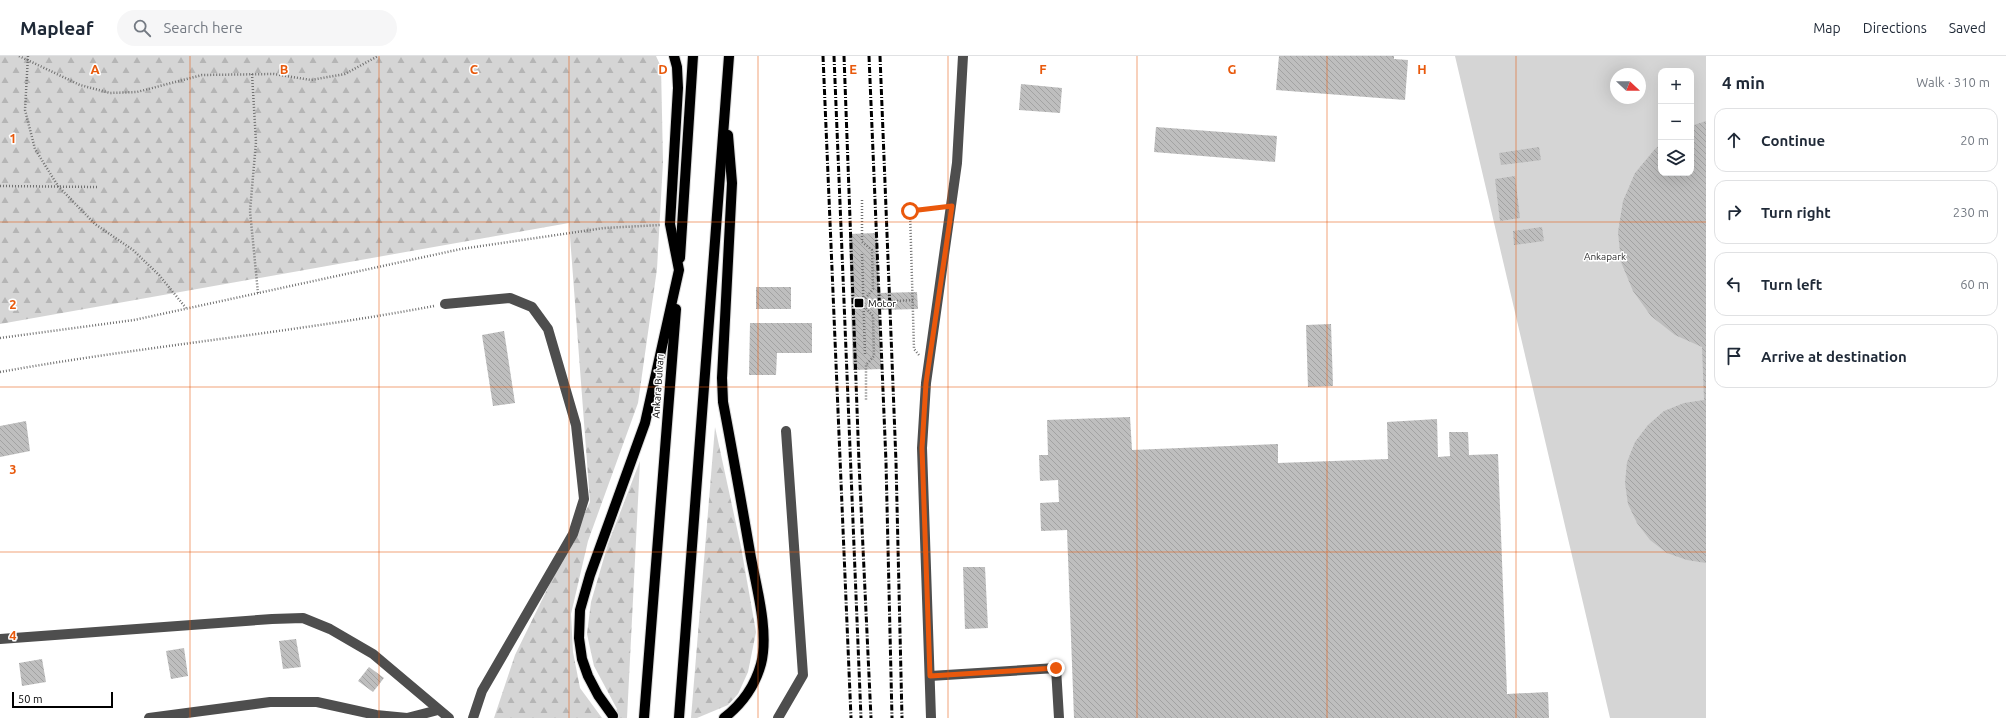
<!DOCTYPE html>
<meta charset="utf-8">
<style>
body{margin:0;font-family:Ubuntu,sans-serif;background:#f6f6f7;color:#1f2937}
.controls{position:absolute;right:12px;top:12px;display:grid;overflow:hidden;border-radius:8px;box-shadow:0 4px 16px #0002}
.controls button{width:36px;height:36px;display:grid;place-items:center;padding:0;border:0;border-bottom:1px solid #e0e1e3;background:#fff;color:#1f2937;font:20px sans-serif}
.compass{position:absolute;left:1610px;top:12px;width:36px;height:36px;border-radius:50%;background:#fff;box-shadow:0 4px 16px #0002;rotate:112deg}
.scale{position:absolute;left:12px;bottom:10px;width:101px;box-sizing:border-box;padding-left:4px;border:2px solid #000;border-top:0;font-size:11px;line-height:14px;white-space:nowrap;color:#000;-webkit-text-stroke:3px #fff;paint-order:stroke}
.stop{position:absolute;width:12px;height:12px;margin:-9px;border:3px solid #ea580c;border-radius:50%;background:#fff}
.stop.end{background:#ea580c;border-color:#fff;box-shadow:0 1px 4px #0008}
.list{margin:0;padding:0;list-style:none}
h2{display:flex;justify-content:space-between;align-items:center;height:52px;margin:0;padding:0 16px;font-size:17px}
h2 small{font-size:13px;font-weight:400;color:#747a83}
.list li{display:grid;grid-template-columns:26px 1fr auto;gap:12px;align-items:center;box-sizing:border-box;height:64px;margin:0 8px 8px;padding:0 8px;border:1px solid #e0e1e3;border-radius:12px}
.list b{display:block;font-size:15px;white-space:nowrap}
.list em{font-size:13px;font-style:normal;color:#747a83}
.icon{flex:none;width:22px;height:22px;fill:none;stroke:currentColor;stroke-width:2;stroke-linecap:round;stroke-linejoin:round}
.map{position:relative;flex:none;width:1706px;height:662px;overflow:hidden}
header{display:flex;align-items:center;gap:24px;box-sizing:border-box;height:56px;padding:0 20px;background:#fff;border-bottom:1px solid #e0e1e3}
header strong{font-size:19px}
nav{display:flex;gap:22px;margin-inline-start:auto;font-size:14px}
.search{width:280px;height:36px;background:#f6f6f7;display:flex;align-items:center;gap:10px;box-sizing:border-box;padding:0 14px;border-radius:22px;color:#747a83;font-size:15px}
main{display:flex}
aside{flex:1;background:#fff}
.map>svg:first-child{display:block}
.forest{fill:url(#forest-firs)}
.green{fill:#d5d5d5;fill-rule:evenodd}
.building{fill:url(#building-back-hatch)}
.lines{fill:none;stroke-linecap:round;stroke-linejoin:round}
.major-casing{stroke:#dbdbdb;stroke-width:12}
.path{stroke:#707070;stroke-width:2.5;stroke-dasharray:1 2;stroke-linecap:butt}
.minor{stroke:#4e4e4e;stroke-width:10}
.major{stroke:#000;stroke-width:10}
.rail{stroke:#000;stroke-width:3;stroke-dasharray:6 2 1 2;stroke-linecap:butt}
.path-bridge{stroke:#707070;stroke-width:2.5;stroke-dasharray:1 2;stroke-linecap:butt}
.route{stroke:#ea580c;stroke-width:5}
.grid{fill:none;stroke:#e8590c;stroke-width:1;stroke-opacity:0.55}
.poi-dot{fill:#000;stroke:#fff;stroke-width:1.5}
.labels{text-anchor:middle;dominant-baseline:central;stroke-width:3;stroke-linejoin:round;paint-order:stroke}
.park-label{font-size:10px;fill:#2c2c2c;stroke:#fff}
.poi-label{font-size:10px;fill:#000;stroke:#fff;text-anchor:start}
.street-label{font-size:10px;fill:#000;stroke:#fff}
.grid-label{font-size:13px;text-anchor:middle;font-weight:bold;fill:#e8590c;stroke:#fff;stroke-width:3;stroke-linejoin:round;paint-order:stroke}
</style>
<header>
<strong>Mapleaf</strong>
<div class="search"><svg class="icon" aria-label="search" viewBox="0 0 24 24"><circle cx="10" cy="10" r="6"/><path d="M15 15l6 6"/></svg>Search here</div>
<nav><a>Map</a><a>Directions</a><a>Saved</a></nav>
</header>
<main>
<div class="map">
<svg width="1706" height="662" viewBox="0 0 1706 662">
<defs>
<pattern id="forest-firs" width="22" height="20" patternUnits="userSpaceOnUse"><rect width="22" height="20" fill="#d5d5d5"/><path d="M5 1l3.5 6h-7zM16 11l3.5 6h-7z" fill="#b5b5b5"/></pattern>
<pattern id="building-back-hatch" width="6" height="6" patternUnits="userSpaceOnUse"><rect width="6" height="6" fill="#bebebe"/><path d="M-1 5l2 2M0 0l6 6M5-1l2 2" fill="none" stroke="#a2a2a2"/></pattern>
</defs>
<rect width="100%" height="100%" fill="#fff"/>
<g class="forest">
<polygon points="0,0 656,0 661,11 663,106 657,213 638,347 588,485 571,558 573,596 580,632 602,662 494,662 515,599 590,446 569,167 0,268"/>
<polygon points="715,371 741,491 756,576 748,616 738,638 728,649 697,662 691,662"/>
<polygon points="640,405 627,662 612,662 617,653 594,610 587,578 591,546 608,488"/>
</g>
<path class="green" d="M1455,0H1706V662H1610ZM1661,15H1691V117H1661ZM1616,18H1640V42H1616Z"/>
<g class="building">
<polygon points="1279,0 1394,0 1394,3 1408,4 1405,44 1276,34"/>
<polygon points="1021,28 1062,32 1060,57 1019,54"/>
<polygon points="1706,65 1706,507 1687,504 1667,497 1650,484 1637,467 1628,448 1625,427 1627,406 1635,386 1648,369 1664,355 1684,347 1704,344 1702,291 1675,279 1651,260 1633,235 1621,206 1618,176 1623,145 1635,117 1655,93 1661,88 1661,117 1691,117 1691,70"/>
<polygon points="1156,71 1277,80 1275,106 1154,96"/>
<polygon points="1539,91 1541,104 1501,109 1499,97"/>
<polygon points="1515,120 1520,162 1500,165 1495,123"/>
<polygon points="1542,171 1544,185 1514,189 1513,175"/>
<polygon points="877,177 879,237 917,236 918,253 879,254 881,313 853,314 849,178"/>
<rect x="756" y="231" width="35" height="22"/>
<polygon points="750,267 812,267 812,297 777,297 776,319 749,319"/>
<polygon points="1331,268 1333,330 1308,331 1306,269"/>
<polygon points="504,275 515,347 493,350 482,279"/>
<polygon points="1130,361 1132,394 1278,388 1278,407 1388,403 1387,366 1437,363 1438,401 1450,400 1449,376 1468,376 1469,399 1498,398 1507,638 1548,636 1549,662 1074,662 1067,474 1041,475 1040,447 1059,446 1058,424 1040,425 1039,399 1048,399 1047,364"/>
<polygon points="26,365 30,395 0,401 0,370"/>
<polygon points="963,511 985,511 988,572 965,573"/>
<polygon points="296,583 301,611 283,613 279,585"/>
<polygon points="184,592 188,620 171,623 166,595"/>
<polygon points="42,603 46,626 22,630 19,607"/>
<polygon points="369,611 384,622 373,636 358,625"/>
</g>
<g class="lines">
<g class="major-casing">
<g id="major">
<polyline points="680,202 693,0"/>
<polyline points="613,660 598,639 588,620 582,603 579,582 580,554 590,519 645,367 679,214 670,168 678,32 677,11 674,0"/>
<polyline points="644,662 676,253"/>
<polyline points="679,662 729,0"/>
<path d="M724,662C742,648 755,630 761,608C769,577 757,533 751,502C742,450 733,398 723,346L722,322L732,127L728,79"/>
</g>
</g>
<g class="path">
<polyline points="19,0 80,29 110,37 137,36 202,19 274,18 311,24 345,18 378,0"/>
<polyline points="28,0 25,54 35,93 58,130 95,168 133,194 159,219 186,252"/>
<polyline points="252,18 256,86 250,155 258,237"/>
<polyline points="0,130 99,131"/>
<polyline points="862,144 862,186 872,194 873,233 864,244"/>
<polyline points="862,198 865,298"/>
<polyline points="864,250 873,260 874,300 866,309 866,345"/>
<polyline points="0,282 134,264 461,193 604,172 660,169"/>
<polyline points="919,299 914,293 910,155 941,151"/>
<path d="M0,316C144,290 291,277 434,250"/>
</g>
<g class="minor">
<polyline points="445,248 510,242 532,251 548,273 576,369 584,443 573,478 482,635 473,662"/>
<polyline points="0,583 272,563 303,562 330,573 373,598 449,662"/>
<polyline points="930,620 1056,612 1059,662"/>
<polyline points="149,662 270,646 317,646 376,659 407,662 438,654"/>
<polyline points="778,662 803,619 786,375"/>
<polyline points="931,662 922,392 926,327 957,107 963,0"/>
</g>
<use href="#major" class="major"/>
<g class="rail">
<polyline points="823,0 851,662"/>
<polyline points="834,0 861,662"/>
<polyline points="844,0 859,407 871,662"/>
<polyline points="869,0 886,406 892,662"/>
<polyline points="880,0 896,406 902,662"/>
</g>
<polyline class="path-bridge" points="864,247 913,244"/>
</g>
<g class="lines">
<polyline class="route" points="910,155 952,150 926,327 922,392 930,620 1056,612"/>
</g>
<path class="grid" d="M190,0V662M379,0V662M569,0V662M758,0V662M948,0V662M1137,0V662M1327,0V662M1516,0V662M0,166H1706M0,331H1706M0,496H1706"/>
<rect class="poi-dot" x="854" y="242" width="10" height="10" rx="2"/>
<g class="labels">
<g class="park-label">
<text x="1605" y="200">Ankapark</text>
</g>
<g class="poi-label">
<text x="868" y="247">Motor</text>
</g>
<g class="street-label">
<text transform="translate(658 330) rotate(-86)">Ankara Bulvarı</text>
</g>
</g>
<g class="grid-label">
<text x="95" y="18">A</text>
<text x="284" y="18">B</text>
<text x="474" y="18">C</text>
<text x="663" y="18">D</text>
<text x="853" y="18">E</text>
<text x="1043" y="18">F</text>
<text x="1232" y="18">G</text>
<text x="1422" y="18">H</text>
<text x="13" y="87">1</text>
<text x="13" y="253">2</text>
<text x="13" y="418">3</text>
<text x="13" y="584">4</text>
</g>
</svg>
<div class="controls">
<button>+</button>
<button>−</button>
<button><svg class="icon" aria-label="layers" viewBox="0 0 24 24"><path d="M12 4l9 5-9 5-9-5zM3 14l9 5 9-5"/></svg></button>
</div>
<svg class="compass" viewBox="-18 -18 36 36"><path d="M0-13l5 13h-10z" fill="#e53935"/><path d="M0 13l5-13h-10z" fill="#747a83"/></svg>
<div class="scale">50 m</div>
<div class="stop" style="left:910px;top:155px"></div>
<div class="stop end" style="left:1056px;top:612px"></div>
</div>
<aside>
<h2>4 min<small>Walk · 310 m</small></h2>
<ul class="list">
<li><svg class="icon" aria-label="ahead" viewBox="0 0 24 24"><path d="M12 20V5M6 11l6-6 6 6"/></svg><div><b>Continue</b></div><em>20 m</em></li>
<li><svg class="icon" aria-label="right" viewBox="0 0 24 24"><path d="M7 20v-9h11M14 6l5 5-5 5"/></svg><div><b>Turn right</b></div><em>230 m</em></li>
<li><svg class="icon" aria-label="left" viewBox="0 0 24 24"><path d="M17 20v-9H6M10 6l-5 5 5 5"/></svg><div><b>Turn left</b></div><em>60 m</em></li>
<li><svg class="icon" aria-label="arrive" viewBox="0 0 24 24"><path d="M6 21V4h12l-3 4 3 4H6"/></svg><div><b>Arrive at destination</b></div></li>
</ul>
</aside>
</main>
